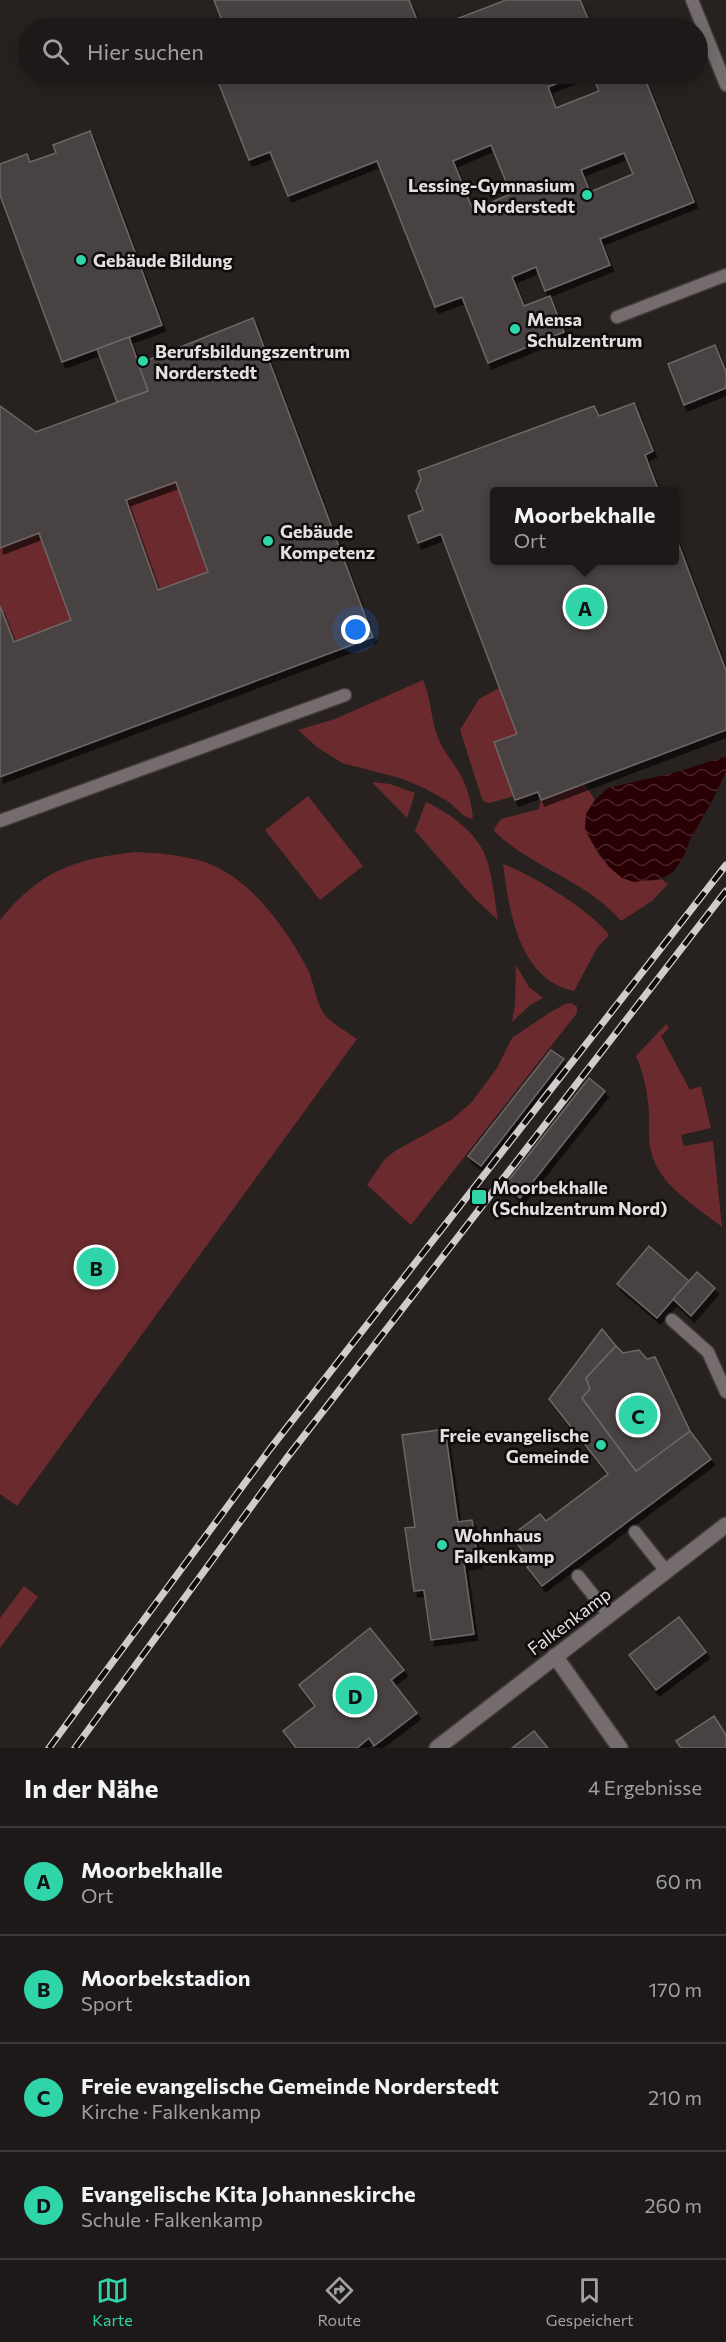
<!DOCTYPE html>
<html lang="de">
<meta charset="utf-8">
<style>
body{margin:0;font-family:Commissioner,sans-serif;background:#252221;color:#f1f3f6}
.you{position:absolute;left:356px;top:630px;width:21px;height:21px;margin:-15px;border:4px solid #fff;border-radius:50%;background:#1a73e8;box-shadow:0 0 0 9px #1a73e833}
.badge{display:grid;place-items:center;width:39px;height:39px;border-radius:50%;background:#30d4a9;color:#111;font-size:20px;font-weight:700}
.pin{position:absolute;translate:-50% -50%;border:3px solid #fff;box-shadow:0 2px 6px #0006}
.popup{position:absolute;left:490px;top:487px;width:189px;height:78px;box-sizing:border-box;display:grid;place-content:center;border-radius:6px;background:#1d1918;filter:drop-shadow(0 2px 4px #0005);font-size:20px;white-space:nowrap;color:#a0a0a2}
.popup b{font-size:22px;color:#f1f3f6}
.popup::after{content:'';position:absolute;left:50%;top:100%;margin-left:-12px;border:12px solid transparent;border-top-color:#1d1918}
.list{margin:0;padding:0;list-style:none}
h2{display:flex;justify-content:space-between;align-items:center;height:78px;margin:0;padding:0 24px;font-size:26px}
h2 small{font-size:20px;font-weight:400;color:#a0a0a2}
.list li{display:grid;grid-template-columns:39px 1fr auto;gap:18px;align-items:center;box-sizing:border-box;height:108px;padding:0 24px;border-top:2px solid #3b3837}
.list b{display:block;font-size:22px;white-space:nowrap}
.list p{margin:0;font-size:20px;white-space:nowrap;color:#a0a0a2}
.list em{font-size:20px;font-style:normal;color:#a0a0a2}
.icon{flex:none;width:33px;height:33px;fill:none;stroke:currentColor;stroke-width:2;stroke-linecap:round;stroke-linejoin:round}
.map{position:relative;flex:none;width:726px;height:1748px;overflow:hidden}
.search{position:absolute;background:#1d1918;box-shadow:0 3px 15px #0003;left:18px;right:18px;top:18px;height:66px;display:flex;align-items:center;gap:15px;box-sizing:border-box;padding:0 21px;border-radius:33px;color:#a0a0a2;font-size:22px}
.sheet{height:510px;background:#1d1918}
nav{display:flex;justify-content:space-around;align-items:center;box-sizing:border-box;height:84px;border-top:2px solid #3b3837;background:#1d1918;font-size:16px;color:#a0a0a2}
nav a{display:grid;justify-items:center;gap:3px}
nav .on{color:#30d4a9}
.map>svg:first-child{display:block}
.grass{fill:#6b2b2e}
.water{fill:url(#water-waves)}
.building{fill:#494242;stroke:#6e6666;stroke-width:1.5;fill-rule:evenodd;filter:url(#shadow)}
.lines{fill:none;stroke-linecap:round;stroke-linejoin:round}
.service-casing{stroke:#433d3d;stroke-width:15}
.minor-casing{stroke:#433d3d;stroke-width:18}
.service{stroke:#756d6d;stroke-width:12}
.minor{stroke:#756d6d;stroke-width:15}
.rail-casing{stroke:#d0cccb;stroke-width:7}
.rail{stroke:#0e0b0b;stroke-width:4.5;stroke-dasharray:14;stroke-linecap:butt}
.poi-dot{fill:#30d4a9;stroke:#0e0b0b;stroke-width:2}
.labels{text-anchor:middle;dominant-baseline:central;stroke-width:5;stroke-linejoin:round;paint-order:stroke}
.poi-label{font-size:18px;font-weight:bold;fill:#e3dfde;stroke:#0e0b0b;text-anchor:start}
.street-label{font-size:18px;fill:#e3dfde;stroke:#0e0b0b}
</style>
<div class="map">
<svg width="726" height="1748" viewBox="0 0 726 1748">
<defs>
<pattern id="water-waves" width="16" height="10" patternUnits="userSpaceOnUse" patternTransform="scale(1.5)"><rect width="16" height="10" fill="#280003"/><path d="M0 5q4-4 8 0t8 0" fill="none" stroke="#472527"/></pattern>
<filter id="shadow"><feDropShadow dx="3.5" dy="6" stdDeviation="0" flood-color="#0009"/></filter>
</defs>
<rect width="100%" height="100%" fill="#272120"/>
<g class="grass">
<polygon points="176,482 208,572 158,590 126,500"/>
<polygon points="39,533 71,620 14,642 0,606 0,548"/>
<path d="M423,680C432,699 430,720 439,740C444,752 452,761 459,772C467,785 471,802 473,817L471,819L463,815L449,802L424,788L400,778L342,763L317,747L298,730L335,719Z"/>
<polygon points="499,688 517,734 494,743 514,796 490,803 485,802 482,799 460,730 479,699"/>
<polygon points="372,782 390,784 415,793 407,818"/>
<path d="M584,783L595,800L586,814C593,847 595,862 629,875C642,879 648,882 661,879L668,884L652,901L621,921C586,880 532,868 495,832L494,829L501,819L539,809L541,800Z"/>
<polygon points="308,796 363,866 320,900 265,830"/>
<path d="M426,802C448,812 476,832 485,855C492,871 495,902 498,920L475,899L415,831Z"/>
<path d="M136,852C160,853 182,855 205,862C250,878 284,926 306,966C314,980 315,1000 324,1014C329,1022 349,1033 357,1039L17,1506L0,1494V920C41,870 74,859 136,852Z"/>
<path d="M503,864C531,874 592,911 609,935L597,948L574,991C519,980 509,911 503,864Z"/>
<polygon points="516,965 529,987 543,998 530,1005 512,1022 515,1004"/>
<polygon points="571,1003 577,1007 577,1013 411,1225 367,1185 384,1160 395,1151 451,1120 471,1103 497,1068 512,1038 549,1013 565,1004"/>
<path d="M666,1024L669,1028L661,1036L690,1090L701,1086L711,1128L681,1135L684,1146L713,1141L722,1227C696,1206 659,1186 651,1151C648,1138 649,1126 649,1114C648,1094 644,1074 636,1056Z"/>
<polygon points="24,1586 38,1597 0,1648 0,1618"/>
</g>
<polygon class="water" points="724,757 726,758 726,772 713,799 689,842 684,856 673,872 661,879 634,882 622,878 609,867 593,844 585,829 586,814 595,800 608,788 677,772"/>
<g class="building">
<polygon points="214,0 409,0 420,28 218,28 224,26"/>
<polygon points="506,0 580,0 592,28 433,28"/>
<polygon points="621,19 625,28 597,28"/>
<path d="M215,74H581L548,87L556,108L599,91L592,74H643L694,202L600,239L610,265L545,291L536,267L512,277L524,306L550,296L564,332L488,363L462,297L435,307L377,161L288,196L270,152L249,160ZM491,145L511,194L473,210L453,161ZM624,153L633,174L590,192L581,170Z"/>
<polygon points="90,131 162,325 62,362 0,195 0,164 27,154 30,162 56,153 53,145"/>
<path d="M253,318L373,637L0,777V606L14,642L71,620L39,533L0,548V406L36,432L148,391L138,364ZM176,482L208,572L158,590L126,500Z"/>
<polygon points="129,337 148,391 117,402 97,349"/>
<polygon points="715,345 726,372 726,388 684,405 668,364"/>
<polygon points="634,403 653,451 645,455 659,492 495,492 495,560 675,560 675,535 726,671 726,730 541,800 538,792 515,800 494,742 517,734 441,534 418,543 408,516 423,510 416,491 421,479 418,471 594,406 599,416"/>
<polygon points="551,1050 564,1059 481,1166 468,1156"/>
<polygon points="589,1078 605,1091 520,1198 505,1185"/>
<polygon points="649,1246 689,1281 657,1318 617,1284"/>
<polygon points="697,1272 715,1288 691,1316 673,1299"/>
<polygon points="602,1329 616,1346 586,1378 590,1389 582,1398 636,1471 690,1431 711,1459 542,1586 527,1567 532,1563 511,1536 540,1514 546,1521 608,1474 549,1399"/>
<polygon points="616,1346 623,1353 639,1350 647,1359 655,1357 690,1431 636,1471 582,1398 590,1389 586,1378"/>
<polygon points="445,1429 458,1522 472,1520 478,1562 464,1564 474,1634 431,1640 424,1590 414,1591 405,1528 415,1527 402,1435"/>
<polygon points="679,1617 706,1652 656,1690 629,1655"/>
<polygon points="370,1628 404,1670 391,1680 417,1713 374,1746 369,1738 357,1748 296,1748 283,1731 315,1706 299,1685"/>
<polygon points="714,1716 726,1735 726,1748 681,1748 676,1741"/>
<polygon points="534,1731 548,1748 512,1748"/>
</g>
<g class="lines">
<g class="service-casing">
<g id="service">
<polyline points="692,0 726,85"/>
<polyline points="617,317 726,275"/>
<polyline points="0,821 345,695"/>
<polyline points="672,1320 708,1352 726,1392"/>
<polyline points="635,1532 666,1571"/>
<polyline points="578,1576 609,1615"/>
</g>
</g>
<g class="minor-casing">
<g id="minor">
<polyline points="555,1656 620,1748"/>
<polyline points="437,1748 726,1525"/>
</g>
</g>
<use href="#service" class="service"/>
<use href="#minor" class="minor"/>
<g class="rail-casing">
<g id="rail">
<polyline points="49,1748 270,1449 726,865"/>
<polyline points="75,1748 286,1459 726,891"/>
</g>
</g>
<use href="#rail" class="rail"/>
</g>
<g class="poi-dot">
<circle cx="587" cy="195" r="6"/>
<circle cx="81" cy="260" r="6"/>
<circle cx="515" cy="329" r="6"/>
<circle cx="143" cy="361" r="6"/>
<circle cx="268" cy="541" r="6"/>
<rect x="471" y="1189" width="16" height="16" rx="3"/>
<circle cx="601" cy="1445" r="6"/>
<circle cx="442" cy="1545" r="6"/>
</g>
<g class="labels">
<g class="poi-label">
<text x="575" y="185" text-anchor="end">Lessing-Gymnasium<tspan x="575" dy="21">Norderstedt</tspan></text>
<text x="93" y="260">Gebäude Bildung</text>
<text x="527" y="319">Mensa<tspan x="527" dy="21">Schulzentrum</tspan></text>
<text x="155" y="351">Berufsbildungszentrum<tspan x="155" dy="21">Norderstedt</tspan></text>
<text x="280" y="531">Gebäude<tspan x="280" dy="21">Kompetenz</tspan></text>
<text x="492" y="1187">Moorbekhalle<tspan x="492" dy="21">(Schulzentrum Nord)</tspan></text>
<text x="589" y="1435" text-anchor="end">Freie evangelische<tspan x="589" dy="21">Gemeinde</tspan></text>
<text x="454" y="1535">Wohnhaus<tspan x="454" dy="21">Falkenkamp</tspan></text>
</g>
<g class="street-label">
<text transform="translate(569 1621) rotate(-37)">Falkenkamp</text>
</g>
</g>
</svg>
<div class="you"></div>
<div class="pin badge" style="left:585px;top:607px">A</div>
<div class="popup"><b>Moorbekhalle</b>Ort</div>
<div class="pin badge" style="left:96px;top:1267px">B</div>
<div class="pin badge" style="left:638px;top:1415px">C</div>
<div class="pin badge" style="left:355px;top:1695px">D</div>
<div class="search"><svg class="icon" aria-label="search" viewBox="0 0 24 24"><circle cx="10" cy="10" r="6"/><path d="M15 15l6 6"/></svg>Hier suchen</div>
</div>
<section class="sheet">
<h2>In der Nähe<small>4 Ergebnisse</small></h2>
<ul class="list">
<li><span class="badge">A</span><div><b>Moorbekhalle</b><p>Ort</p></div><em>60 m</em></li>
<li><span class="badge">B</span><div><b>Moorbekstadion</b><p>Sport</p></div><em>170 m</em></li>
<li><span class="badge">C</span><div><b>Freie evangelische Gemeinde Norderstedt</b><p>Kirche · Falkenkamp</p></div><em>210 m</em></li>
<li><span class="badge">D</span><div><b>Evangelische Kita Johanneskirche</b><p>Schule · Falkenkamp</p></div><em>260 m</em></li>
</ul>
</section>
<nav>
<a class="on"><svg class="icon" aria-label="map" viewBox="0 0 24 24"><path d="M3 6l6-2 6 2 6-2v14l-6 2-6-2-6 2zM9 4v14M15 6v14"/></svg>Karte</a>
<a><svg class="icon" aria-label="directions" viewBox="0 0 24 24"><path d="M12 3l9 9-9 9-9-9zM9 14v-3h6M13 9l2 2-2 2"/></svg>Route</a>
<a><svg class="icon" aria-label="saved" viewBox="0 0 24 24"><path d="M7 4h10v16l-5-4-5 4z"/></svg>Gespeichert</a>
</nav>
